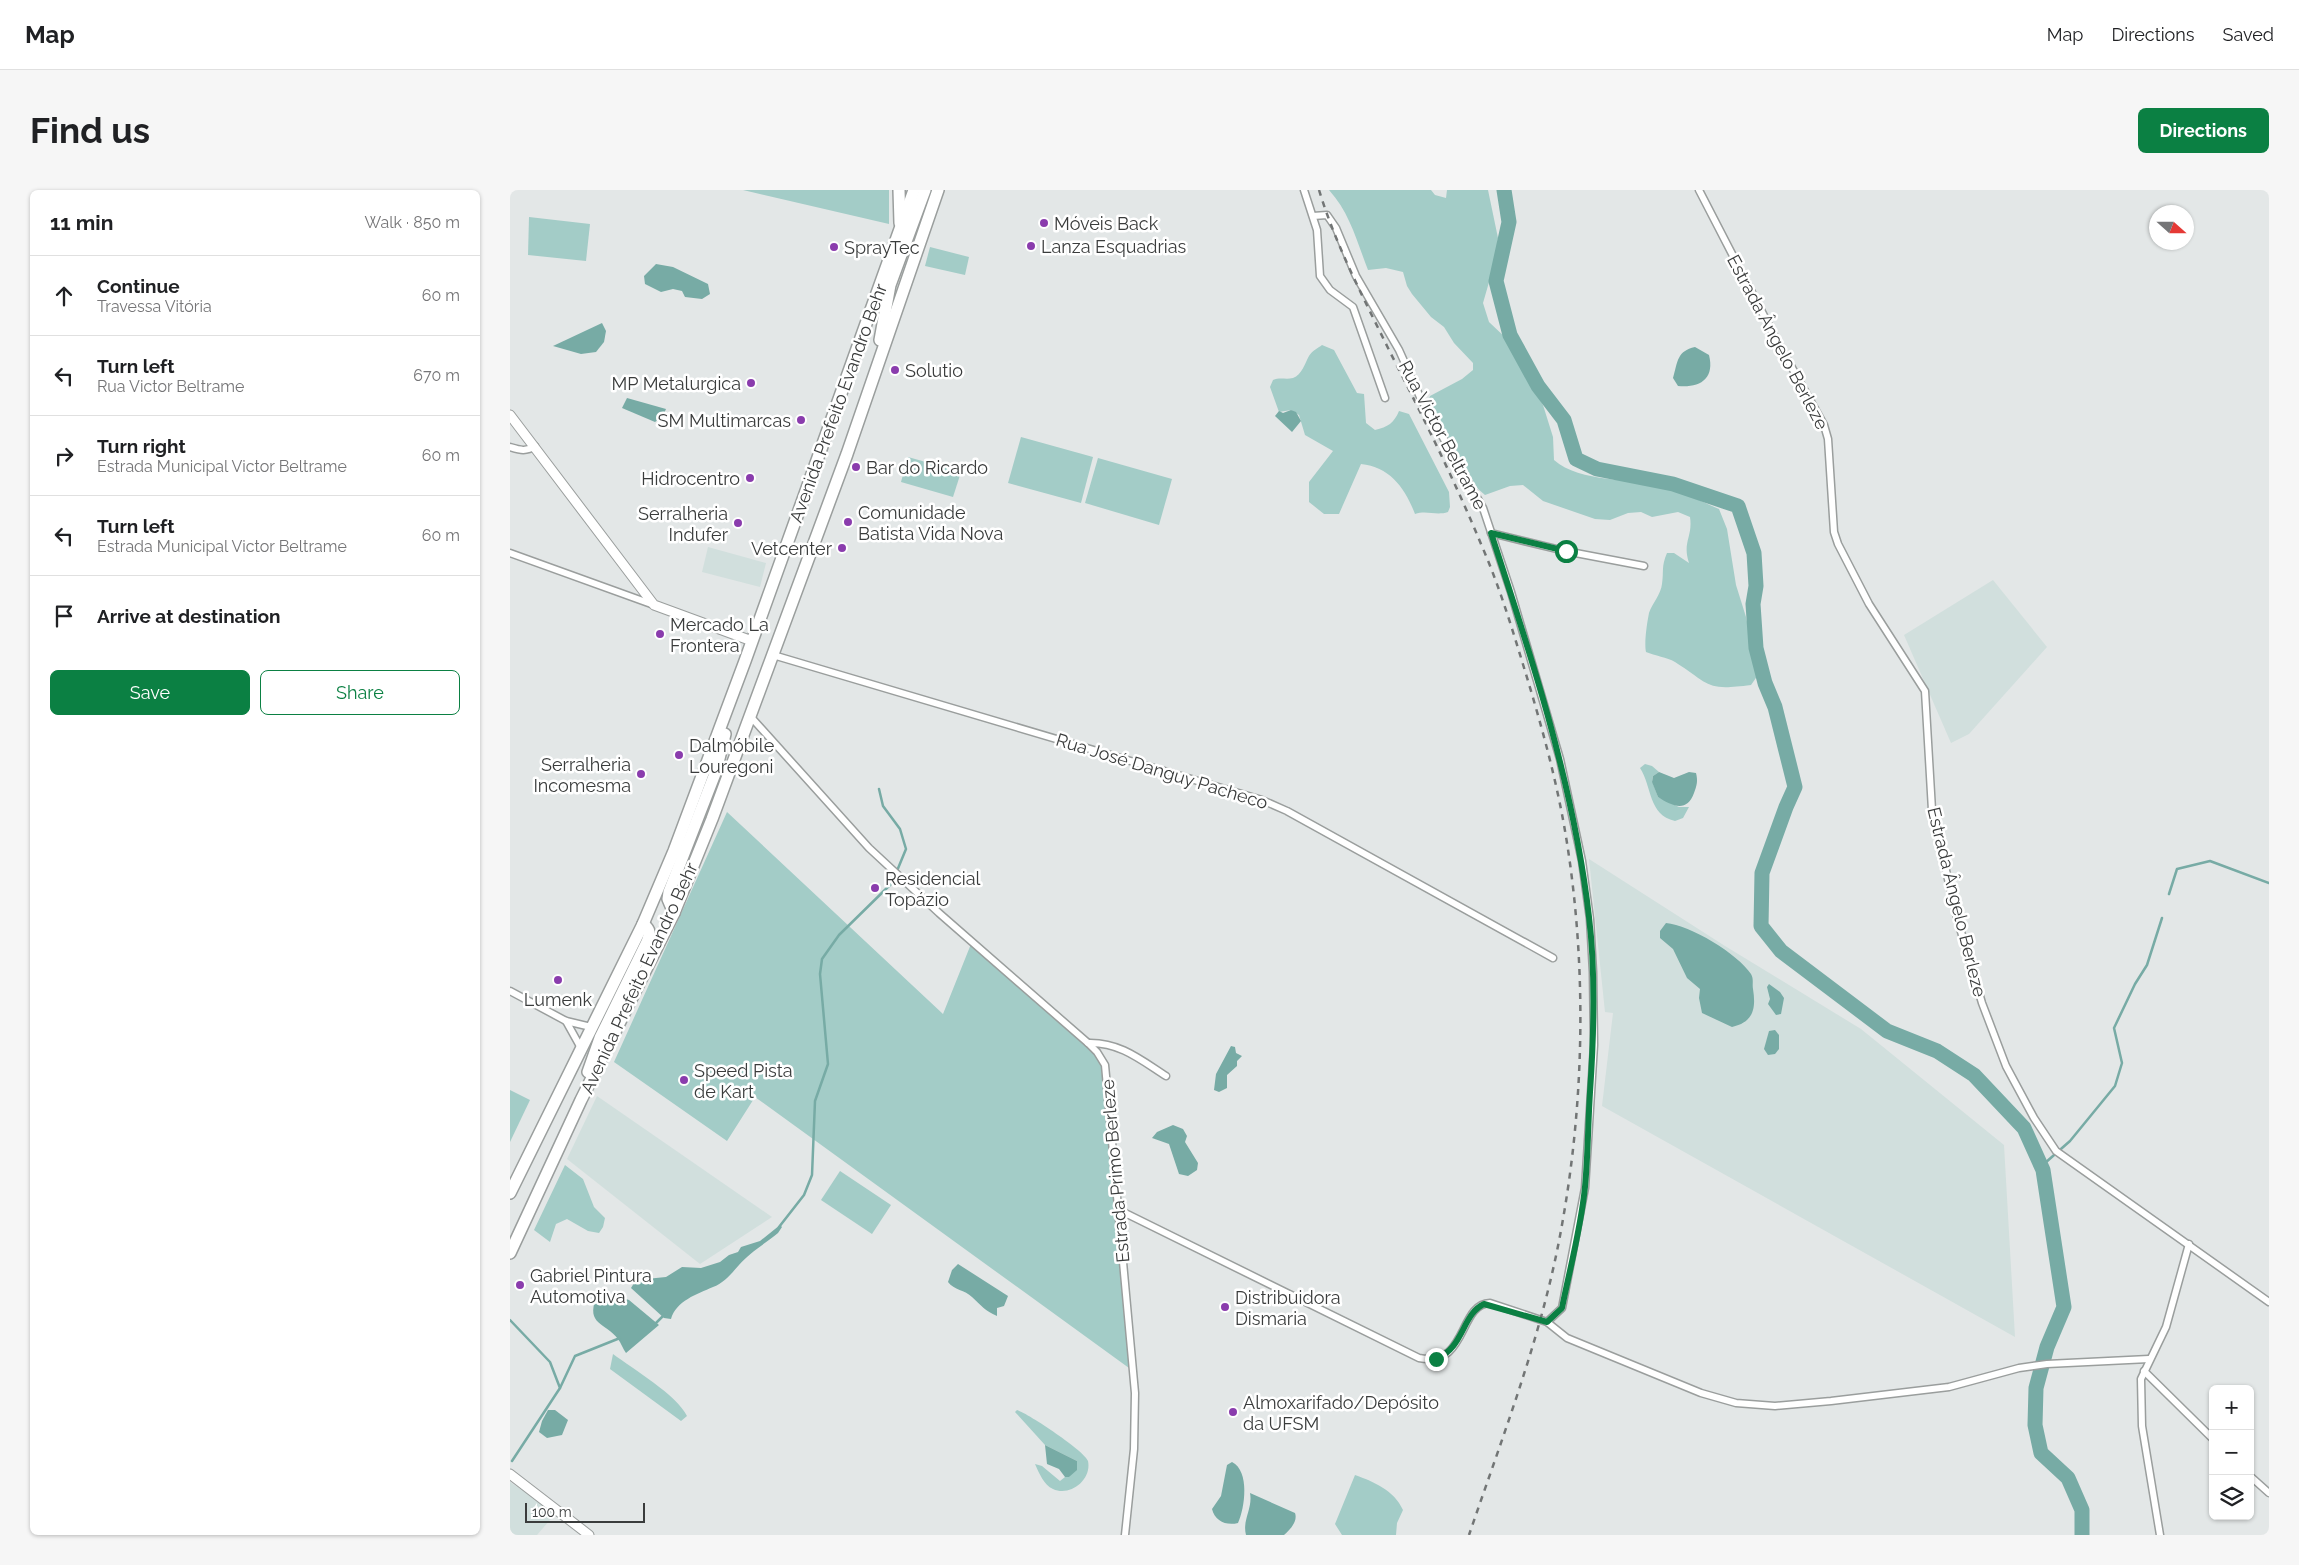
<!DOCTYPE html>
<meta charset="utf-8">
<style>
body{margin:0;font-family:Raleway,sans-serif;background:#f6f6f6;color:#202124}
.controls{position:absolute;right:15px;bottom:15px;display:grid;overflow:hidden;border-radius:8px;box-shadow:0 1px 4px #0004}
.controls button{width:45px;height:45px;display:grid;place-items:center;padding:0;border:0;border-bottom:1px solid #e0e0e0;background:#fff;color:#202124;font:25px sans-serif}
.compass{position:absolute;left:1639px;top:15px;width:45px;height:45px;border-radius:50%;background:#fff;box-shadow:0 1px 4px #0004;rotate:111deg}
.scale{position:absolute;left:15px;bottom:12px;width:120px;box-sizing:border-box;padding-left:5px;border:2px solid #3a3c3c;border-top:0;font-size:14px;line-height:18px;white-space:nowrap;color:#3a3c3c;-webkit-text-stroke:4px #fff;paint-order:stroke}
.stop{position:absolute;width:15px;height:15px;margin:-11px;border:4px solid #0b8043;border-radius:50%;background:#fff}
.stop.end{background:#0b8043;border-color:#fff;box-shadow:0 1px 5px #0008}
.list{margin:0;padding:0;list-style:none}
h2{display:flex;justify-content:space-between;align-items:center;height:65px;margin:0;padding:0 20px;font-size:21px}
h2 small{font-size:16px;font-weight:400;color:#757577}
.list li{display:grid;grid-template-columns:32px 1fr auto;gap:15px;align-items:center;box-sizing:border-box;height:80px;padding:0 20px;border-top:1px solid #e0e0e0}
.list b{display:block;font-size:19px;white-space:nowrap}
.list p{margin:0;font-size:16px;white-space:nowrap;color:#757577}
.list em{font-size:16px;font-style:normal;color:#757577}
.actions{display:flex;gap:10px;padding:15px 20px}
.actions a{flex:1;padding:11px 0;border:1px solid #0b8043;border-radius:8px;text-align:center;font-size:18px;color:#0b8043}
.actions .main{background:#0b8043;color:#fff}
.icon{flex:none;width:28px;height:28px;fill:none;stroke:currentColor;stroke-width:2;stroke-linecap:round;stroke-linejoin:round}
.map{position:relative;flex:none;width:1759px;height:1345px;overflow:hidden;border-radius:8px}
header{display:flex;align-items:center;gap:30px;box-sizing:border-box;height:70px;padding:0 25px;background:#fff;border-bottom:1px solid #e0e0e0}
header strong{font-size:24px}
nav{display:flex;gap:28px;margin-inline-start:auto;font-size:18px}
.intro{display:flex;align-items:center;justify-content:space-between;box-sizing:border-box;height:120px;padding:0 30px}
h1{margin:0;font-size:35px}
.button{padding:12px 22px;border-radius:8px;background:#0b8043;color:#fff;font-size:18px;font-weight:700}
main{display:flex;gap:30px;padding:0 30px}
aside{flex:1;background:#fff;border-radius:8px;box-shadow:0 1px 4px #0004}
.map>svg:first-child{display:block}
.built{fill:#d1dfdd}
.green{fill:#a3ccc7}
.water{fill:#77aba5}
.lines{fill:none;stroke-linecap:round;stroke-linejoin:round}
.stream{stroke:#77aba5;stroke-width:2.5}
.river{stroke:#77aba5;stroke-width:15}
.street-casing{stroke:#9a9e9d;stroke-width:9}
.secondary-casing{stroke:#9a9e9d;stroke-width:11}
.highway-casing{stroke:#9a9e9d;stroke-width:14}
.street{stroke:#fff;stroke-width:6}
.secondary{stroke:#fff;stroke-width:9}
.highway{stroke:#fff;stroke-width:11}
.rail{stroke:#727575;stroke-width:2.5;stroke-dasharray:6 6;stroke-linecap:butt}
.route{stroke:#0b8043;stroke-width:6}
.poi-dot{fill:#8a3cad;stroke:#fff;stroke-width:2}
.labels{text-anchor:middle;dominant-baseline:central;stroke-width:5;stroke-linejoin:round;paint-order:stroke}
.poi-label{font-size:18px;fill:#3a3c3c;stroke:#fff;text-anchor:start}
.street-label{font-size:18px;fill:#3a3c3c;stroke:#fff}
</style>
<header>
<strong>Map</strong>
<nav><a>Map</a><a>Directions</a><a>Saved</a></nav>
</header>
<div class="intro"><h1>Find us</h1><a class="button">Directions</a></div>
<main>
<aside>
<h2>11 min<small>Walk · 850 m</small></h2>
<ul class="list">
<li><svg class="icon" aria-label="ahead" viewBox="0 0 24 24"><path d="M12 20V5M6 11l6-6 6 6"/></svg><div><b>Continue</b><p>Travessa Vitória</p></div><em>60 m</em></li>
<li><svg class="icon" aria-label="left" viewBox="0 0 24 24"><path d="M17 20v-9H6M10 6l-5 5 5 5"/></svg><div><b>Turn left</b><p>Rua Victor Beltrame</p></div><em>670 m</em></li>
<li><svg class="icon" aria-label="right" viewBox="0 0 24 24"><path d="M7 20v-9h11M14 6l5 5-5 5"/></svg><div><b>Turn right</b><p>Estrada Municipal Victor Beltrame</p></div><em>60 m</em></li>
<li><svg class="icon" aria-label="left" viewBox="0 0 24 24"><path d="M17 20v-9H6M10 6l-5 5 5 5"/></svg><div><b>Turn left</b><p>Estrada Municipal Victor Beltrame</p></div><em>60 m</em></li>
<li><svg class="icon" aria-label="arrive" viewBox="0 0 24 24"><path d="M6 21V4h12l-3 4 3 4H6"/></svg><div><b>Arrive at destination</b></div></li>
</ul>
<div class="actions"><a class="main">Save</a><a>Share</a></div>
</aside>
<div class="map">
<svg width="1759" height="1345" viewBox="0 0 1759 1345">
<rect width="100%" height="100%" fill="#e3e7e7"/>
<g class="built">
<polygon points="198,357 256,373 250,397 192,382"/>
<polygon points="1483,390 1537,457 1459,544 1441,553 1394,445"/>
<polygon points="1079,669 1215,756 1351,839 1494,955 1505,1147 1092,916 1103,823 1095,822"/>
<polygon points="87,906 262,1027 190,1074 57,969"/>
<polygon points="0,1292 46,1323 27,1345 0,1345"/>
</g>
<g class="green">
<polygon points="233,0 379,0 379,34"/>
<path d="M819,0H921L925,5L936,8L937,0H978L988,48L986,68L973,113L979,132L998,150L1033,215L1043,247L1044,270C1070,293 1123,288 1155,297C1174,302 1192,312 1209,319L1217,339L1226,395L1236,427L1248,485L1241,495C1195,501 1201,495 1165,472C1157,467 1145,466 1136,462C1134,453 1137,433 1139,423C1142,414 1151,404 1152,394C1154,381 1151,377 1157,363H1164L1179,373C1172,352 1183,347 1180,327L1168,322L1142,327L1131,322L1118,323L1100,330L1085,329L1033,311L1013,295L1000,296L975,305L967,298L918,212L920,206L952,189L963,180V173L944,153L934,137L921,127L902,104L897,96L893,82L876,78L858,80C847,52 840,23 819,0Z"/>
<polygon points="19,27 80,34 76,71 18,65"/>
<polygon points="420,57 459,67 455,85 415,76"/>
<path d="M812,155L824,160L847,203L854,204L856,233L865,240C878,237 884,233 889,221L899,224L939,302L940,317L938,322C926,326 917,320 905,324C895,298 880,277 851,274L829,324H814L799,312V292L823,261L795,245L789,225L781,220L769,222L760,197L763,190C770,187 776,190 783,188C792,185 795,173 799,166C802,161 808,158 812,155Z"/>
<polygon points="511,247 583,267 571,313 498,293"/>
<polygon points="398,267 451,282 443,307 391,292"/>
<polygon points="588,268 662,289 649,335 575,313"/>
<path d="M1135,574L1142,576L1149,582L1143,586L1142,591L1148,607L1169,617H1179L1173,628L1165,631C1138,625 1142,596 1130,578Z"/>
<polygon points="217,622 433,824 461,754 582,861 591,875 619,1178 245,907 217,951 104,872"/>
<polygon points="0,900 20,910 0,952"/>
<polygon points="55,975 73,989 84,1017 95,1028 93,1037 89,1043 78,1041 57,1029 46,1034 40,1052 24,1040"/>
<polygon points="330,981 381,1015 362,1044 311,1010"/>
<path d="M103,1164C123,1179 167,1205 177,1226L171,1231L100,1179Z"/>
<path d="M507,1220C519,1224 576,1262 578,1271C582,1290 560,1307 543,1299C534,1295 529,1283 525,1274L532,1276L550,1291L555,1287H559L567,1271L535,1255L505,1222Z"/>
<path d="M845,1285C864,1292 884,1300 893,1320L887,1333L886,1345H832L825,1334Z"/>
</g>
<g class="water">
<polygon points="146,74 163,77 198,94 200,104 192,109 175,107 172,101 163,99 151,102 135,94 134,86"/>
<polygon points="92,133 96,141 94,152 86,162 71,164 43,156"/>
<path d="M1185,157L1199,165C1205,189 1190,198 1168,196L1163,188C1168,171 1167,161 1185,157Z"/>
<polygon points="117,208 156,219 153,226 145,232 112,218"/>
<polygon points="781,220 786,222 791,231 782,242 765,226 769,221 773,223"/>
<path d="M1149,582L1164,588L1179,582L1186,583C1188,591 1187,595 1184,603C1177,623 1162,616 1148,607L1142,592L1143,586Z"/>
<path d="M1156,733C1180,735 1228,764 1241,784C1244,789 1242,794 1243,799C1246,818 1244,832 1222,837L1192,823L1189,808L1190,799L1177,788L1163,759L1150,748V741Z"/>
<polygon points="1259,794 1270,802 1274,808 1271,824 1266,825 1258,814 1260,809 1257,797"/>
<polygon points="1265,840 1269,845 1269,859 1265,864 1258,865 1254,859 1259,841"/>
<polygon points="721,856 725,857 726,863 732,866 727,871 727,876 717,885 717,898 709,902 704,900 706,884"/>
<polygon points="663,935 673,939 677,946 675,952 688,973 687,980 678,986 669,984 659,954 642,948 647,942"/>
<path d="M270,1035L272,1037L268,1043C256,1053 239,1063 229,1075C221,1084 214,1093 203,1097C187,1104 166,1111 161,1129L154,1128L121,1098L126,1090L156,1087L172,1077L191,1078L210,1072L219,1065L228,1062L231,1057L250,1051Z"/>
<path d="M448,1074L498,1106L494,1116L487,1118V1126C475,1121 471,1115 462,1107C455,1100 444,1100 438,1092L442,1080Z"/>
<path d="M101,1104L119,1110L149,1135L116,1163C113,1159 111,1153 108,1149C95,1132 76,1135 86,1108Z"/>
<polygon points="38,1220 45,1220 58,1230 52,1245 37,1248 29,1242 32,1231"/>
<polygon points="535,1255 567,1271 567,1280 559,1287 555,1287 549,1279 537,1274"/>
<path d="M722,1272C740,1281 735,1318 728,1333C716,1336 705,1331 702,1319L711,1306L717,1275Z"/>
<path d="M740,1303L785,1323C788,1331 780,1340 774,1345H736C732,1330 743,1318 740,1303Z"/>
</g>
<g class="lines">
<g class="stream">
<polyline points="1659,704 1667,679 1700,671 1759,693"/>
<polyline points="1533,980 1535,973 1560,951 1605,896 1612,873 1604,838 1625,794 1637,775 1652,728"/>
<polyline points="269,1037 294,1005 302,985 305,911 318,874 310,784 312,769 329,745 382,693 396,659 390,639 373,616 369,599"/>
<polyline points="0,1130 40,1172 50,1198 2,1271"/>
<polyline points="145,1134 154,1125"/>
<polyline points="50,1198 65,1166 110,1148"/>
</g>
<polyline class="river" points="994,0 999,32 986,91 1000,145 1028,196 1054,230 1066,269 1087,279 1163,294 1228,316 1244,363 1246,396 1243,414 1246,458 1255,493 1265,517 1285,597 1276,617 1252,683 1251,736 1271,761 1377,841 1427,861 1464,885 1514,938 1533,980 1554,1117 1537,1157 1526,1198 1525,1235 1531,1263 1558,1288 1572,1320 1572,1345"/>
<g class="street-casing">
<g id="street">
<polyline points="794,0 807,40 810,86 820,100 843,117 875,208"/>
<polyline points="1189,0 1267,151 1314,235 1318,249 1324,342 1328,354 1359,414 1415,501 1422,620 1447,728 1472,813 1496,876 1524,928 1546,961 1759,1112"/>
<polyline points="803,26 817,25 826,38 846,86 889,160 910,207 973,318 1001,402 1050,569 1072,671 1080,729 1083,782 1084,855 1075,998 1052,1118 1037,1132"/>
<path d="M0,257C10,260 16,262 25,256"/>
<polyline points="981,343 1055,361 1134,376"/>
<polyline points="0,363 144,415"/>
<polyline points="263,465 752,610 777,621 1043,768"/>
<polyline points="240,526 359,658 429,723 578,853 587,862 595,875 625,1203 624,1259 615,1345"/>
<polyline points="0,801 56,831 81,837"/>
<polyline points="56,831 71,858"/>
<path d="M578,853C610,852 631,870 656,886"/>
<path d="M609,1020L909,1168C958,1178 948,1114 980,1113L1037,1132L1057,1148L1191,1203L1226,1213L1265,1216L1321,1211L1439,1197L1509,1178L1537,1174L1639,1169"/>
<polyline points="1634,1181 1703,1249"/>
<polyline points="1740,1286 1759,1303"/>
<polyline points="1650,1345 1632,1236 1631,1189 1656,1137 1679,1054"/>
</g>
</g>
<g class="secondary-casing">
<g id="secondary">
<polyline points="0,225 144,415 242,451"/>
<polyline points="0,1284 79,1345"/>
</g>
</g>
<g class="highway-casing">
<g id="highway">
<polyline points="389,0 390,33"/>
<polyline points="370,150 380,95 415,0"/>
<polyline points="164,723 158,709 159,702 206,581 215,544"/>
<path d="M78,882L90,848L137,752C140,744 141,740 133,734"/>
<polyline points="0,1003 133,734 164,661 235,471 404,0"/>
<polyline points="0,1063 71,910 164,723 202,629 337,264 428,0"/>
</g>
</g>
<use href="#street" class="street"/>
<use href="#secondary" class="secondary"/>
<use href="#highway" class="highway"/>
<path class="rail" d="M809,0C826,56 854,109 880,162C912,225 944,289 971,354C989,395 1002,438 1015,481C1032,537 1048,595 1057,653C1078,787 1074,928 1047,1061C1027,1158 991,1251 959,1345"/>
</g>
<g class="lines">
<path class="route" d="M926,1169C954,1158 952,1124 974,1114L1037,1132L1052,1118C1060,1078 1071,1038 1075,997C1078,965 1078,933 1080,902C1084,844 1086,785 1079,727C1064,596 1022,468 981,343L1056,361"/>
</g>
<g class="poi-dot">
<circle cx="534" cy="33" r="5"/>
<circle cx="521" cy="56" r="5"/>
<circle cx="324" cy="57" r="5"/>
<circle cx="385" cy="180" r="5"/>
<circle cx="241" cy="193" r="5"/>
<circle cx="291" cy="230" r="5"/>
<circle cx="346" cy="277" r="5"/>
<circle cx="240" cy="288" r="5"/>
<circle cx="338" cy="332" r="5"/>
<circle cx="228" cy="333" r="5"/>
<circle cx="332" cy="358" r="5"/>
<circle cx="150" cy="444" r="5"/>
<circle cx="169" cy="565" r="5"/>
<circle cx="131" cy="584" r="5"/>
<circle cx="365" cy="698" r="5"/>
<circle cx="48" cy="790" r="5"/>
<circle cx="174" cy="890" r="5"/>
<circle cx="10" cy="1095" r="5"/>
<circle cx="715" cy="1117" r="5"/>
<circle cx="723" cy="1222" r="5"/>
</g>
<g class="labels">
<g class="poi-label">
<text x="544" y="33">Móveis Back</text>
<text x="531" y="56">Lanza Esquadrias</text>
<text x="334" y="57">SprayTec</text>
<text x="395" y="180">Solutio</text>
<text x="231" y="193" text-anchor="end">MP Metalurgica</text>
<text x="281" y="230" text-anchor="end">SM Multimarcas</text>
<text x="356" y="277">Bar do Ricardo</text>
<text x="230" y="288" text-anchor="end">Hidrocentro</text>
<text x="348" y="322">Comunidade<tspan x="348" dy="21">Batista Vida Nova</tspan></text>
<text x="218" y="323" text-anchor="end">Serralheria<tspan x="218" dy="21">Indufer</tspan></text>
<text x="322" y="358" text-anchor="end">Vetcenter</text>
<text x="160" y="434">Mercado La<tspan x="160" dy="21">Frontera</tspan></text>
<text x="179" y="555">Dalmóbile<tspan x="179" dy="21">Louregoni</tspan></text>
<text x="121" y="574" text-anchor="end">Serralheria<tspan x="121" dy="21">Incomesma</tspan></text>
<text x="375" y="688">Residencial<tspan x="375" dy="21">Topázio</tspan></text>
<text x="48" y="809" text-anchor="middle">Lumenk</text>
<text x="184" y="880">Speed Pista<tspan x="184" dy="21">de Kart</tspan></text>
<text x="20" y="1085">Gabriel Pintura<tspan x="20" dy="21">Automotiva</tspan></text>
<text x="725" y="1107">Distribuidora<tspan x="725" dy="21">Dismaria</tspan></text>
<text x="733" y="1212">Almoxarifado/Depósito<tspan x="733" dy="21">da UFSM</tspan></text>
</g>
<g class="street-label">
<text transform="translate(1268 152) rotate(62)">Estrada Ângelo Berleze</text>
<text transform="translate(328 213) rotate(-70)">Avenida Prefeito Evandro Behr</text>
<text transform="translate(933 245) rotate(62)">Rua Victor Beltrame</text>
<text transform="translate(652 581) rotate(17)">Rua José Danguy Pacheco</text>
<text transform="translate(1447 712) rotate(76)">Estrada Ângelo Berleze</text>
<text transform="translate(129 788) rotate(-65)">Avenida Prefeito Evandro Behr</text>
<text transform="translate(605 981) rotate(-95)">Estrada Primo Berleze</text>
</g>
</g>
</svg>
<div class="controls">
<button>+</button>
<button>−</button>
<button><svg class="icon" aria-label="layers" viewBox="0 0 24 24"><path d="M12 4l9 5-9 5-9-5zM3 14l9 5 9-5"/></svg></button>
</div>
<svg class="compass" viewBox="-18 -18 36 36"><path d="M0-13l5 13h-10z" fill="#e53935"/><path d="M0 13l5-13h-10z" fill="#757577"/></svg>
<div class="scale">100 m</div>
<div class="stop" style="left:1056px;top:361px"></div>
<div class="stop end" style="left:926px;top:1169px"></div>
</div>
</main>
